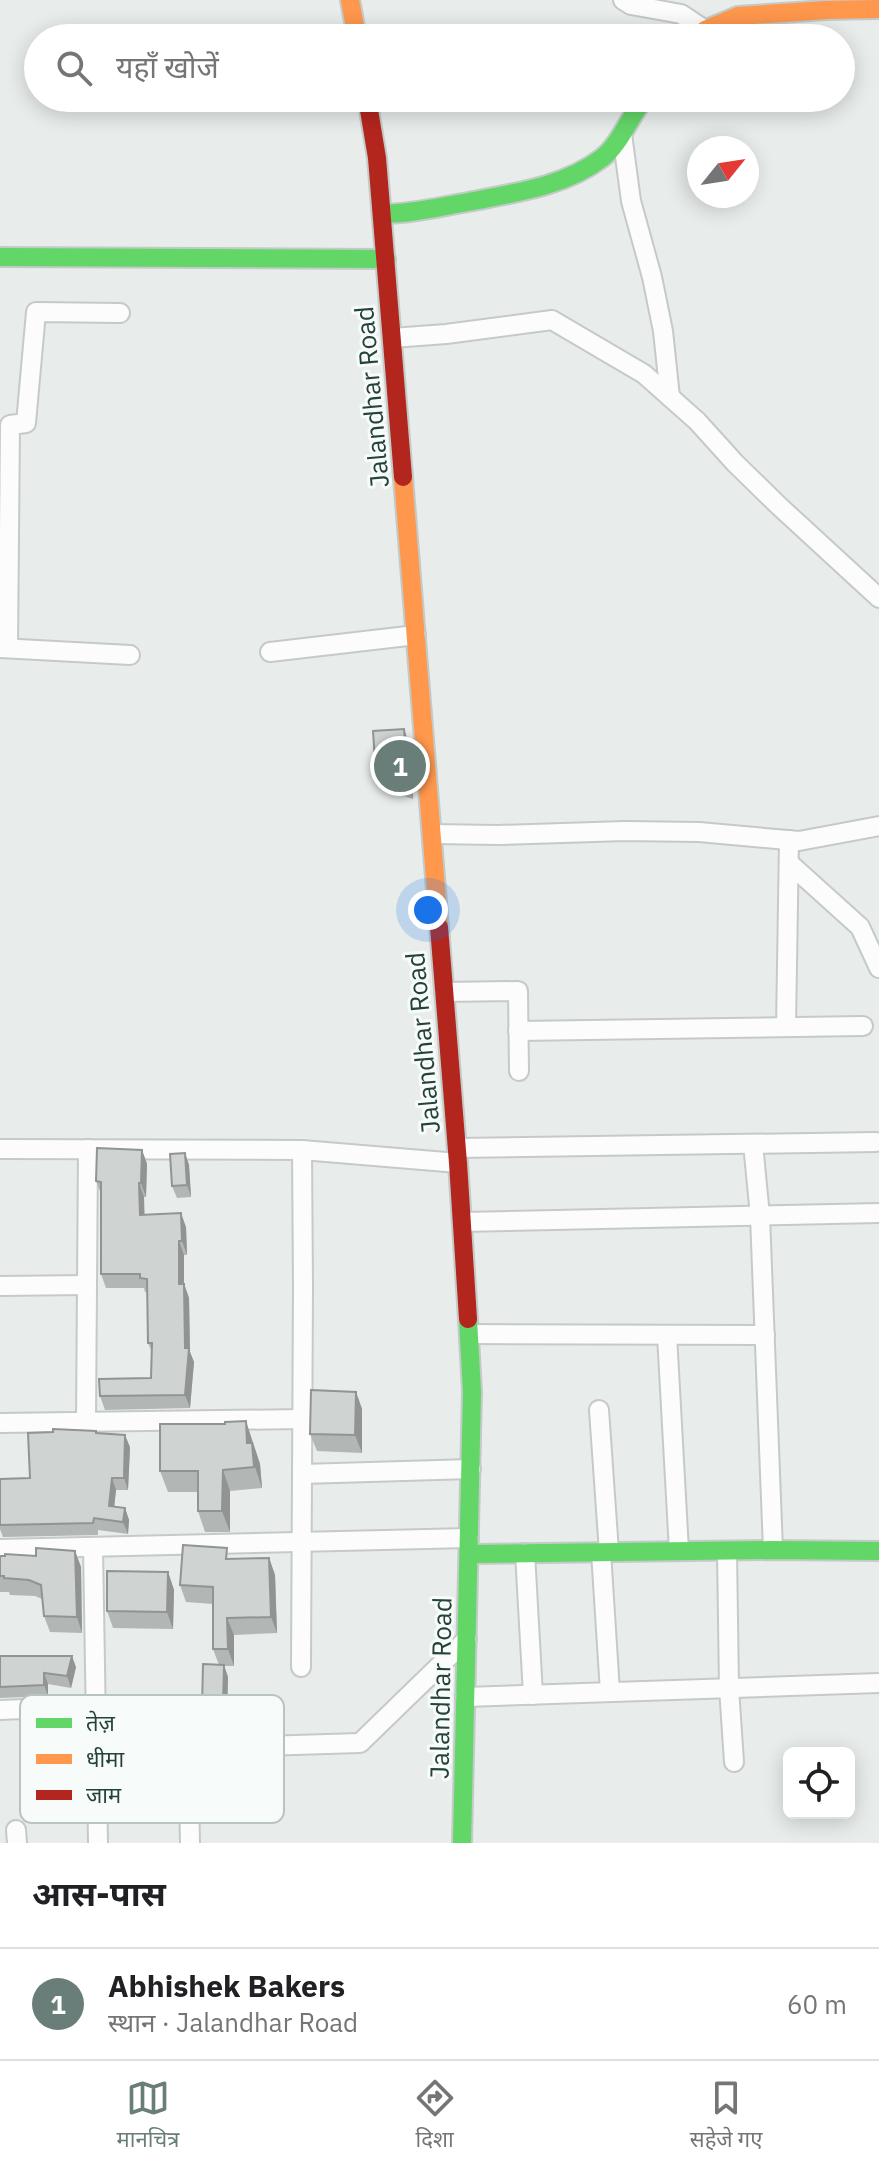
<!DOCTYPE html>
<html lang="hi">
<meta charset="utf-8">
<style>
body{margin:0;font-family:"IBM Plex Sans","Noto Sans Devanagari",sans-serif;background:#f6f6f6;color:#202124}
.controls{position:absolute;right:24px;bottom:24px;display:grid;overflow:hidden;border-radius:12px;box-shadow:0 4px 20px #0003}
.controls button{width:72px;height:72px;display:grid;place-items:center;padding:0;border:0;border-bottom:2px solid #e0e0e0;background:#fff;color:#202124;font:40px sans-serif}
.compass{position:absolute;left:687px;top:136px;width:72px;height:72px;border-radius:50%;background:#fff;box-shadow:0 4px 20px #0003;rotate:60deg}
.you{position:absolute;left:428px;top:910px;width:28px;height:28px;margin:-20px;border:6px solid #fff;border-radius:50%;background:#1a73e8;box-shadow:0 0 0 12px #1a73e833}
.badge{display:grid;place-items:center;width:52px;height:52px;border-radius:50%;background:#697e78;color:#fff;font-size:26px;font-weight:700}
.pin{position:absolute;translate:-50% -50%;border:4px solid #fff;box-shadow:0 2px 8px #0006}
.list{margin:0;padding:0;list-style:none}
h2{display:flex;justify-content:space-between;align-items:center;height:104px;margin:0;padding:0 32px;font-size:34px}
h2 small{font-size:26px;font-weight:400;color:#757577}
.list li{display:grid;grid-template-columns:52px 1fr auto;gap:24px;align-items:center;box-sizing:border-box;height:112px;padding:0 32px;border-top:2px solid #e0e0e0}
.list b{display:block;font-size:30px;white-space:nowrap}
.list p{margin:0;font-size:26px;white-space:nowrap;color:#757577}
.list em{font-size:26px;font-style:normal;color:#757577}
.icon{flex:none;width:44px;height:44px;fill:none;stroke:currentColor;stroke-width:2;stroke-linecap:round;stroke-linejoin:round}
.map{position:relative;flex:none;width:879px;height:1843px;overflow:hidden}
.search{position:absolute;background:#fff;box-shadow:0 4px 20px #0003;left:24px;right:24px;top:24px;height:88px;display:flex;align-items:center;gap:20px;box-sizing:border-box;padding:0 28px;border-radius:44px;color:#757577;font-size:30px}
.sheet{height:216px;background:#fff}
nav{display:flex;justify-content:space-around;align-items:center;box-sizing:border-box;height:112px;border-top:2px solid #e0e0e0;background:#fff;font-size:22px;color:#757577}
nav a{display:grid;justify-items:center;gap:4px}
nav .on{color:#697e78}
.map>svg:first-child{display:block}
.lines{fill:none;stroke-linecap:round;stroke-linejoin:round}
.street-casing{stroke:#c5cac8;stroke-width:22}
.fast-casing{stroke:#c3cbc8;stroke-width:22}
.slow-casing{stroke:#c3cbc8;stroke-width:22}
.jam-casing{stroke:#c3cbc8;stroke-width:22}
.street{stroke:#fcfcfc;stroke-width:18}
.fast{stroke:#63d668;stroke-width:18}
.slow{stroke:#ff974d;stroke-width:18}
.jam{stroke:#b3261e;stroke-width:18}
.wall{fill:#b2b6b5}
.shaded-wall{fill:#919493}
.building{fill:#cfd4d2;stroke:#919493;stroke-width:2}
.labels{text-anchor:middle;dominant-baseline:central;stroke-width:6;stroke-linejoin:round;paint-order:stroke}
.street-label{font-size:26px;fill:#24423a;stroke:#f7fbf9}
.key{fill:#f7fbf9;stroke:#b8c4c0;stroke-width:2}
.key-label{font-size:22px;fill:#24423a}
</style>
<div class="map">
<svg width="879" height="1843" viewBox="0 0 879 1843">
<rect width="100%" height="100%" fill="#e8edeb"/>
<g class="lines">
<g class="street-casing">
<g id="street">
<polyline points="623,0 631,5 681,14 705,30"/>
<polyline points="622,134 631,201 652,277 663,331 670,397"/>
<polyline points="392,338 446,334 552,320 644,374 697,421 735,463 779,506 879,598"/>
<polyline points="0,648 130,655"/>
<polyline points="8,648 10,425 26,423 36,312 120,313"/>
<polyline points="270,652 416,635"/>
<polyline points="432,834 498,835 625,831 699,832 799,841 879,826"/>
<polyline points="789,863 860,927 879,968"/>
<polyline points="444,992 518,991 519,1071"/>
<polyline points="786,1027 789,840"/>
<polyline points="518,1031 863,1026"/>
<polyline points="753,1144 760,1216 773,1550"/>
<polyline points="457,1148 876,1142"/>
<polyline points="0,1149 302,1150 458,1163"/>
<polyline points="462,1222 879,1213"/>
<polyline points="0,1286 87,1285"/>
<polyline points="469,1334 765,1335"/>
<polyline points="667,1335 679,1551"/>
<polyline points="599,1410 609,1552"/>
<polyline points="86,1422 88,1149"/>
<polyline points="0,1423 303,1419"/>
<polyline points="302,1474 471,1469"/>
<polyline points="93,1547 98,1843"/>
<polyline points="0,1549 469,1538"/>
<polyline points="727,1551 729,1688 734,1762"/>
<polyline points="601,1552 610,1692"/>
<polyline points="525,1553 533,1695"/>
<polyline points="301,1667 303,1287 302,1150"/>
<polyline points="465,1697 879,1683"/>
<polyline points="0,1710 96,1706"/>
<polyline points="188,1748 190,1843"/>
<polyline points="97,1751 360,1743 467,1639"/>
<polyline points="16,1830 17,1843"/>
</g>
</g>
<g class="fast-casing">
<g id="fast">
<path d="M382,214C411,214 439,207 468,202C513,193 564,187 602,158C621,143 629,117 645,98"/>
<polyline points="0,257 386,259"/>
<polyline points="469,1554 773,1550 879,1551"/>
<polyline points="462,1843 472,1392 468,1319"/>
</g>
</g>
<g class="slow-casing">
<g id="slow">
<polyline points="350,0 357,38"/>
<polyline points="700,38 705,30 738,16 826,10 879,9"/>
<polyline points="403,477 439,927"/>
</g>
</g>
<g class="jam-casing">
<g id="jam">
<polyline points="367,98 377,158 403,477"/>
<polyline points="439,927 458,1163 468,1319"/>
</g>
</g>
<use href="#street" class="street"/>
<use href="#fast" class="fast"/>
<use href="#slow" class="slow"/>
<use href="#jam" class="jam"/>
</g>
<g class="wall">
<polygon points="404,729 408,741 413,799 381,789 376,777"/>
<polygon points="142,1150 147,1164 146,1197 144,1197 144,1215 186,1227 187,1255 184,1255 184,1284 189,1298 190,1352 194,1362 190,1408 105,1410 100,1396 151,1378 152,1352 148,1343 147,1292 145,1292 144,1288 106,1288 101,1274 101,1194 96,1181"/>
<polygon points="185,1153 189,1165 191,1197 177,1198 172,1186"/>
<polygon points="356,1392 362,1409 362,1453 317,1451 310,1434"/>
<polygon points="96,1431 96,1433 130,1447 128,1490 116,1490 114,1507 125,1508 129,1520 128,1534 98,1530 98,1535 3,1537 0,1529 0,1479 30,1478"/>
<polygon points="253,1442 254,1446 260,1464 262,1488 230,1491 230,1532 205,1532 198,1511 198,1492 168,1492 160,1471"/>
<polygon points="75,1551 81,1567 82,1633 50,1632 44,1616 42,1599 35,1596 10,1595 9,1592 0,1592 0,1556 36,1556"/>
<polygon points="269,1558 275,1575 277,1633 234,1635 234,1666 224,1666 228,1677 227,1718 207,1718 202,1706 219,1665 213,1649 213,1604 186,1602 180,1585 231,1559"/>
<polygon points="168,1572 174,1590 173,1629 113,1628 107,1611"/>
<polygon points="0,1656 76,1667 71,1688 48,1684 48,1696 0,1698"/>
</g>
<g class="shaded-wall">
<polygon points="404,729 408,741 413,799 409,787"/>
<polygon points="142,1150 147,1164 146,1197 141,1183"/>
<polygon points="185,1153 189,1165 191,1197 187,1185"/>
<polygon points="139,1183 144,1197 145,1229 140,1215"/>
<polygon points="181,1213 186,1227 187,1255 182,1241"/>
<polygon points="179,1241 184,1255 184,1298 179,1284"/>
<polygon points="184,1284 189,1298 190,1352 194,1362 190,1408 185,1395"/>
<polygon points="356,1392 362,1409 362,1453 355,1435"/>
<polygon points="246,1421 260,1464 262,1488 247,1443"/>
<polygon points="125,1435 130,1447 128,1490 124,1478"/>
<polygon points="223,1470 230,1491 230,1532 222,1511"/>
<polygon points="112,1478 116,1490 113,1518 109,1506"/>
<polygon points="125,1508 129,1520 128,1534 123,1522"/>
<polygon points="75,1551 81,1567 82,1633 77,1617"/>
<polygon points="269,1558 275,1575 277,1633 271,1617"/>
<polygon points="168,1572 174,1590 173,1629 167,1612"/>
<polygon points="227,1618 234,1635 234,1666 228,1649"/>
<polygon points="72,1656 76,1667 71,1688 67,1676"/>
<polygon points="224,1665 228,1677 227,1718 223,1706"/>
<polygon points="44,1673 48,1684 48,1696 44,1685"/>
</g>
<g class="building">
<polygon points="404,729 409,787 376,777 373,731"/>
<polygon points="97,1148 142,1150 141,1183 139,1183 140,1215 181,1213 182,1241 179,1241 179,1284 184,1284 185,1348 189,1348 185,1395 100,1396 99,1379 151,1378 152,1343 148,1343 147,1279 140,1278 140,1274 101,1274 101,1182 96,1181"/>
<polygon points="185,1153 187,1185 172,1186 170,1154"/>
<polygon points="311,1390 356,1392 355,1435 310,1434"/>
<polygon points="246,1421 247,1443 252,1443 254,1467 223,1470 222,1511 198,1511 198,1471 160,1471 160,1424 225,1424 225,1422"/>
<polygon points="53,1429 96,1431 96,1433 125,1435 124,1478 112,1478 109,1506 125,1508 123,1522 94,1518 93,1523 0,1525 0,1479 30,1478 28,1433 53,1432"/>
<polygon points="183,1545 227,1548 226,1559 269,1558 271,1617 227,1618 228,1649 213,1649 213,1587 180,1585"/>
<polygon points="36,1548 75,1551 77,1617 44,1616 41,1585 29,1580 4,1578 4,1576 0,1576 0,1556 5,1556 5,1554 36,1556"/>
<polygon points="107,1571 168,1572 167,1612 107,1611"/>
<polygon points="0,1656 72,1656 67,1676 44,1673 44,1685 0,1687"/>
<polygon points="203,1664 224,1665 223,1706 202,1706"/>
</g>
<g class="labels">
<g class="street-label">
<text transform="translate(371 397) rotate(-95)">Jalandhar Road</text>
<text transform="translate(422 1043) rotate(-95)">Jalandhar Road</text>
<text transform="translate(440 1688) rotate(-89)">Jalandhar Road</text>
</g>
</g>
<rect x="20" y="1695" width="264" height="128" rx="12" class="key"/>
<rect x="36" y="1718" width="36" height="10" fill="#63d668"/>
<rect x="36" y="1754" width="36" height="10" fill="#ff974d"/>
<rect x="36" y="1790" width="36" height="10" fill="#b3261e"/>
<g class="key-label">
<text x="86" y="1731">तेज़</text>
<text x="86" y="1767">धीमा</text>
<text x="86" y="1803">जाम</text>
</g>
</svg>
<div class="controls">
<button><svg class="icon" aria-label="locate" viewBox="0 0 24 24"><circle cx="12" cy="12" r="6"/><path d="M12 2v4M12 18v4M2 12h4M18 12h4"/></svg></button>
</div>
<svg class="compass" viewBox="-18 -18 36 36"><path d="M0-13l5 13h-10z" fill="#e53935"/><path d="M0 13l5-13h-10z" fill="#757577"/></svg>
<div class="you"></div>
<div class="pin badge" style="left:400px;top:766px">1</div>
<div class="search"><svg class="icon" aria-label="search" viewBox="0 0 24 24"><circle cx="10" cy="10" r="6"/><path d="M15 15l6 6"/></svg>यहाँ खोजें</div>
</div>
<section class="sheet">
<h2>आस-पास<small></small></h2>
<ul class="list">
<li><span class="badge">1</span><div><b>Abhishek Bakers</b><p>स्थान · Jalandhar Road</p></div><em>60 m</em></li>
</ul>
</section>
<nav>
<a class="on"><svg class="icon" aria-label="map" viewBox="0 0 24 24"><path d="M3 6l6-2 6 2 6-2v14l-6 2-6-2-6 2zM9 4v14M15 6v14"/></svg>मानचित्र</a>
<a><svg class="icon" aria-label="directions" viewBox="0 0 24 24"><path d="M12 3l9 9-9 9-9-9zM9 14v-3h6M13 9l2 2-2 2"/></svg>दिशा</a>
<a><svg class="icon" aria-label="saved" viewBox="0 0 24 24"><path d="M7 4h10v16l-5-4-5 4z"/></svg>सहेजे गए</a>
</nav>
